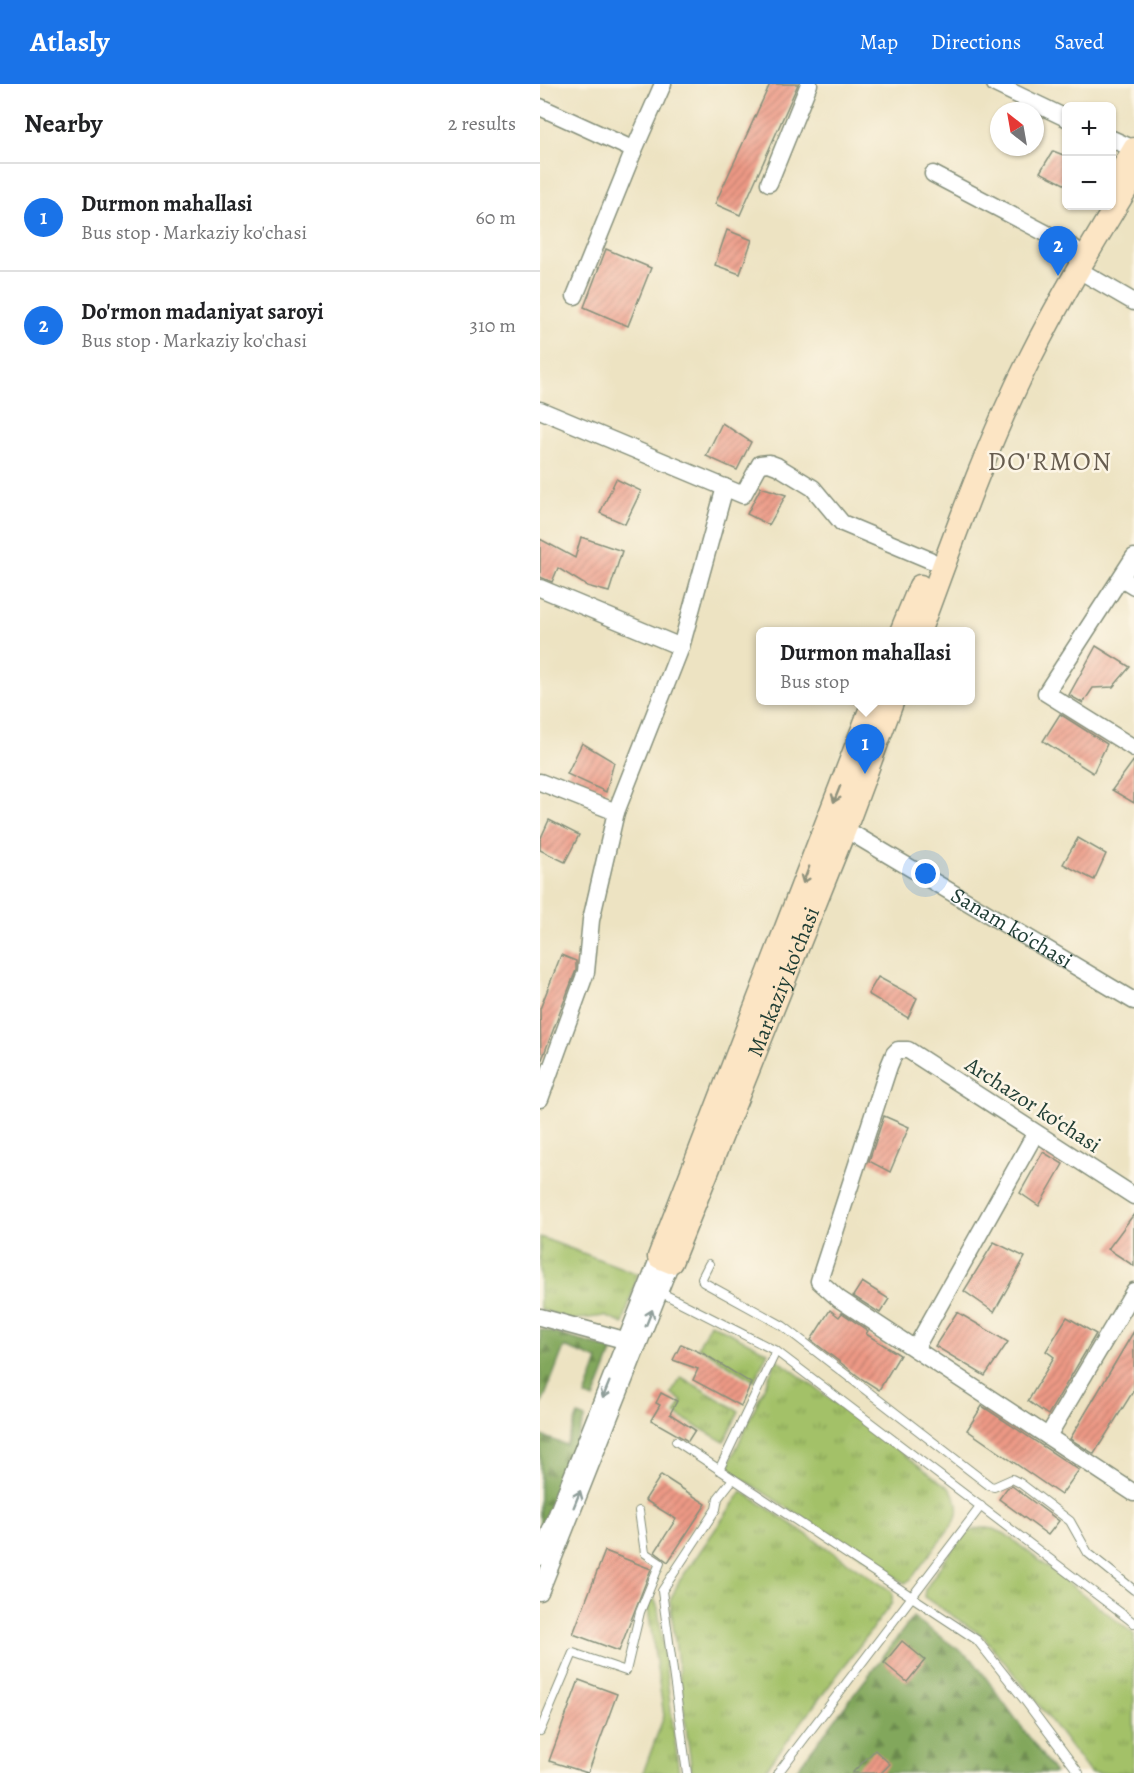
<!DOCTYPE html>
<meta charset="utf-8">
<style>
body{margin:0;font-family:Alegreya,serif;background:#f6f6f6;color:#202124}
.controls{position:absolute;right:18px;top:18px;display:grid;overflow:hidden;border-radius:9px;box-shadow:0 2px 4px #0004}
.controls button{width:54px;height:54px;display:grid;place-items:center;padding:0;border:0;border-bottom:2px solid #e0e0e0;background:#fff;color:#202124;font:30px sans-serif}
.compass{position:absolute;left:450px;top:18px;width:54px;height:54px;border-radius:50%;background:#fff;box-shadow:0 2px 4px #0004;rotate:329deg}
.you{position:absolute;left:386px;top:790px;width:21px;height:21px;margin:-15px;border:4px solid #fff;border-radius:50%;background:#1a73e8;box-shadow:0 0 0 9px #1a73e833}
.badge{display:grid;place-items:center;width:39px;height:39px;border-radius:50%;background:#1a73e8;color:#fff;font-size:20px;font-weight:700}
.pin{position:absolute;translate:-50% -50px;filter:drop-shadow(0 2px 3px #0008)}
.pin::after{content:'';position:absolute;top:32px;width:21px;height:18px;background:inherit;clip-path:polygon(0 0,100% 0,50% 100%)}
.popup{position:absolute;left:216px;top:543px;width:219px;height:78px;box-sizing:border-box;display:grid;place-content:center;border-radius:9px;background:#fff;filter:drop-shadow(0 2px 4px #0005);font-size:20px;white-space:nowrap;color:#757577}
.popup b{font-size:22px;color:#202124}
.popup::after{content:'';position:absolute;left:50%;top:100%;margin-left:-12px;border:12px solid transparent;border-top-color:#fff}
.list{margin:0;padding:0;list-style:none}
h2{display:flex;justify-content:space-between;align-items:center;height:78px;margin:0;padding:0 24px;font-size:26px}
h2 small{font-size:20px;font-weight:400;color:#757577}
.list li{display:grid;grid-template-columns:39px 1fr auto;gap:18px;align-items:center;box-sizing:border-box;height:108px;padding:0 24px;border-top:2px solid #e0e0e0}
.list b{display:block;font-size:22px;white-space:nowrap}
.list p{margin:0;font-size:20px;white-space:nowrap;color:#757577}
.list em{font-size:20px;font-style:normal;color:#757577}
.map{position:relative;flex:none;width:594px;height:1689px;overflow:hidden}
header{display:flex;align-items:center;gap:36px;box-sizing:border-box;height:84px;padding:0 30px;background:#1a73e8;color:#fff}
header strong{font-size:28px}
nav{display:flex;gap:33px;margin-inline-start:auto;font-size:21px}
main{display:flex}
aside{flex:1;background:#fff}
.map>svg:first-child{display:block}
.grass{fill:url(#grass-tufts);stroke:#617f4e;stroke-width:1.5}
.forest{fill:url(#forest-firs);stroke:#507248;stroke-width:1.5}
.building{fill:url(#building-hatch)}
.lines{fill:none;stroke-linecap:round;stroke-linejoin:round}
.lane-casing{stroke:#86907b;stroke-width:10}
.street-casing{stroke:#86907b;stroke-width:19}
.secondary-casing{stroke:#86907b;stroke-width:25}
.lane{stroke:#fff;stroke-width:8}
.street{stroke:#fff;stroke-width:16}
.secondary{stroke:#fce5c4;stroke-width:22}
.oneway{stroke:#8e917c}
.oneway2{stroke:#8f9e9a}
.labels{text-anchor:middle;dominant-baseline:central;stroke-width:5;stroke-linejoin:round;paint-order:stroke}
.street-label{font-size:22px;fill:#1f3d34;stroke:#fcf5e5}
.quarter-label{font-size:26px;letter-spacing:1.5px;fill:#675d50;stroke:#fcf5e5}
</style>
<header>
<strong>Atlasly</strong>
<nav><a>Map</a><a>Directions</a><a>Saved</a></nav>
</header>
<main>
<aside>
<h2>Nearby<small>2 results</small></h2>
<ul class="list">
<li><span class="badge">1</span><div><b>Durmon mahallasi</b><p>Bus stop · Markaziy ko'chasi</p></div><em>60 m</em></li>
<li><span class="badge">2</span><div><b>Do'rmon madaniyat saroyi</b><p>Bus stop · Markaziy ko'chasi</p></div><em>310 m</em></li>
</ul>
</aside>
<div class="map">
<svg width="594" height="1689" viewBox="0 0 594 1689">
<defs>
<pattern id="grass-tufts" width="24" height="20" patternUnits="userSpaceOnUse" patternTransform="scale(1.5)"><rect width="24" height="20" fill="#a3c168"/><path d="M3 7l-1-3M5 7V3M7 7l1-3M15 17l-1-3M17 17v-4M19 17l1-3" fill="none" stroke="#849e56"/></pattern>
<pattern id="forest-firs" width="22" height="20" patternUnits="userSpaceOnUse" patternTransform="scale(1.5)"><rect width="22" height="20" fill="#82a75c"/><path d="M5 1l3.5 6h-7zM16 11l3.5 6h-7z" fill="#6a894d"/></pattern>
<pattern id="building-hatch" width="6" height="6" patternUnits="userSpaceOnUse" patternTransform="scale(1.5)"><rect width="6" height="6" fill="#ed9985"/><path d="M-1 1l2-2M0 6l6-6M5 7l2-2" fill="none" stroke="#bf7e6e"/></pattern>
</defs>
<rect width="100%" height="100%" fill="#fcf5e5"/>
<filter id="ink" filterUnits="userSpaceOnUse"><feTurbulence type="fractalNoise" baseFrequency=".0167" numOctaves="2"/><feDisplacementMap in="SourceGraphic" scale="12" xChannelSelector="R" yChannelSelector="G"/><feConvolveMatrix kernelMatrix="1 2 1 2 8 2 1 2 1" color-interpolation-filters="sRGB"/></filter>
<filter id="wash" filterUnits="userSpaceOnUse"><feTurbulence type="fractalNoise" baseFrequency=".008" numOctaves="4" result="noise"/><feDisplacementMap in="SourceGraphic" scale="24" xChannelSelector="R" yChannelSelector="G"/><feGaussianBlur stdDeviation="1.35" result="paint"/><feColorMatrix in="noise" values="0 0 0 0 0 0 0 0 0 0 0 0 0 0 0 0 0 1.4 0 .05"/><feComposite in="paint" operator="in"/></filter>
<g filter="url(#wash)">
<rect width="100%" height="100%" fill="#ede3c2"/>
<g class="grass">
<polygon points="0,1153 98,1190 83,1240 65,1232 31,1236 0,1225"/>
<polygon points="170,1239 228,1268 214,1297 158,1263"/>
<path d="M237,1275L409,1404C418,1414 420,1424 415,1437L371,1495L365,1499L187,1385Z"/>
<polygon points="141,1293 199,1327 184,1358 135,1330 142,1317 131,1310"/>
<polygon points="202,1407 348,1505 352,1509 352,1519 223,1689 152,1689 130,1517 138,1499"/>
<path d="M446,1444L454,1445L465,1450L594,1550V1689H550L493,1613L443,1552L384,1513L385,1506C395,1491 414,1459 428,1449C433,1445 439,1444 446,1444Z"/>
<polygon points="112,1510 118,1524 139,1689 103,1689 124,1632 107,1518"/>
</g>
<g class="forest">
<polygon points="0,1245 73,1266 54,1315 45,1312 58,1276 24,1263 0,1325"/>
<polygon points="38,1331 45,1334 0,1447 0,1351 26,1361"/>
<polygon points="373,1533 433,1576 515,1689 254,1689"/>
</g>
<g id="blocks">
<g class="building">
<polygon points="230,0 258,0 200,131 175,120"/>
<polygon points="513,67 526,72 526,101 500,88"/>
<polygon points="187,146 212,156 200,190 175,181"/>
<polygon points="66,165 111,184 88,242 44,223"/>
<polygon points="182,339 211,358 197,386 166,372"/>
<polygon points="76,395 101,407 85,440 60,429"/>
<polygon points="221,403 246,411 229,441 207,430"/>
<polygon points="41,453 82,467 69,508 47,502 18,484 12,498 0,493 0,455 35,474"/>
<polygon points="556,562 590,583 573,603 553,604 543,619 529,611"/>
<polygon points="520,630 567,660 553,689 503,657"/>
<polygon points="42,659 74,678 66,708 27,690"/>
<polygon points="594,676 594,719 572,706"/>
<polygon points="9,736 39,751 25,778 0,766 0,756"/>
<polygon points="538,754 566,770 554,796 523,780"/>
<polygon points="21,871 36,877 36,886 1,978 0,925"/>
<polygon points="338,893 377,914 368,934 328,910"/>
<polygon points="344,1032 369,1043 350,1088 329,1077"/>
<polygon points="503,1068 523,1080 499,1122 480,1109"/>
<polygon points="594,1130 594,1182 568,1165"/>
<polygon points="454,1158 485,1173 454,1228 424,1207"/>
<polygon points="322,1198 349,1215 340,1229 313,1212"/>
<polygon points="290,1226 299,1233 302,1229 328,1247 326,1250 360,1271 339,1306 322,1295 271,1256"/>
<polygon points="417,1228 468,1258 445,1292 395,1262"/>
<polygon points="527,1233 556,1250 508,1331 488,1317 514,1273 506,1267"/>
<polygon points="594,1247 594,1306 554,1370 530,1355"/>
<polygon points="141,1260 166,1271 211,1299 201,1322 153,1296 158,1285 133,1276"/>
<polygon points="121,1309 137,1317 130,1330 155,1346 148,1357 111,1336 120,1321 116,1319"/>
<polygon points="442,1322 539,1386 521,1411 427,1346"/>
<polygon points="121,1391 166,1420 128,1478 115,1468 136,1435 105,1416"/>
<polygon points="472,1402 519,1437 508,1451 459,1415 467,1404"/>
<polygon points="65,1467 111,1485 79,1567 33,1550"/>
<polygon points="362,1557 385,1576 367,1598 344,1579"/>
<polygon points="39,1596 77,1610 48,1689 9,1677"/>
<polygon points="335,1666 350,1680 341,1689 312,1689"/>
</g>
</g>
</g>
<g filter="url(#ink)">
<use href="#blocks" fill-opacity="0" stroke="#86907b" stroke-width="1.5"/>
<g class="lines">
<g class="lane-casing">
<g id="lane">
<polyline points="169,1180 162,1194 163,1198 243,1242 450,1402 454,1403 472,1395 480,1399 530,1437 548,1469 594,1506"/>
<polyline points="120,1208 236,1267 594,1539"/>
<polyline points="136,1357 437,1556 486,1618 539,1689"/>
<polyline points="179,1386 236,1267"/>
<polyline points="0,1647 33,1569 86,1587 100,1528 120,1479 105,1469 99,1427"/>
<polyline points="147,1689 122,1507 176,1425 178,1414 193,1395"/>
<polyline points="238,1689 441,1422"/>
</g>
</g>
<g class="street-casing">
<g id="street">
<polyline points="455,0 526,34"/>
<polyline points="0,23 94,66"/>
<polyline points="572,55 594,65"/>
<polyline points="393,90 534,164"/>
<polyline points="229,99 269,0"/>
<polyline points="537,185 594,218"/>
<polyline points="35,212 94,66 123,0"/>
<polyline points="0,326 203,411 220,380 229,379 237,382 273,404 302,439 390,476"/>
<polyline points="594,473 506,609 594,664"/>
<polyline points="581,494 594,502"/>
<polyline points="0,504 141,563"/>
<polyline points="0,698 76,728"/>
<path id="s1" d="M305,745L594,917"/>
<polyline points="0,1015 46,888 51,836 76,728 141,563 185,403"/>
<polyline points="594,1112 368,966 358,966 354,970 349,982 279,1197 299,1215 594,1409"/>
<polyline points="0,1233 95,1259"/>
<polyline points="375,1265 495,1050"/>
<polyline points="508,1352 594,1207"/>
<polyline points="0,1473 119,1173"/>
<polyline points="0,1508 131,1178"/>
</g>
</g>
<g class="secondary-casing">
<g id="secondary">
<polyline points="572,102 594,65"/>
<polyline points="361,548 380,502"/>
<path d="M379,548C413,457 445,364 488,278C520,214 557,153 594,92"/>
<path id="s2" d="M334,616L119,1173L131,1178L305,745L353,616"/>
</g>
</g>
<use href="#lane" class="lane"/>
<use href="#street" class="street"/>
<use href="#secondary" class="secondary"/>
</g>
<defs><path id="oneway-shaft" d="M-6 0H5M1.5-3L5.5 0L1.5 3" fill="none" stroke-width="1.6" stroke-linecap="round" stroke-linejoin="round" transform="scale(1.5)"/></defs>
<g class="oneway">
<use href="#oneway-shaft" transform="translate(297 710) rotate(112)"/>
<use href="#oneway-shaft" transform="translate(266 791) rotate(111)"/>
</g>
<g class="oneway2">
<use href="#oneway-shaft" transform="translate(109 1234) rotate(-68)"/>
<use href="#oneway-shaft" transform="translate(66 1306) rotate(112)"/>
<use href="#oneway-shaft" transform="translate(37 1415) rotate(-68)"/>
</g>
</g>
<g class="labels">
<g class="street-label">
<text stroke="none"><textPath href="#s1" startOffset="194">Sanam ko'chasi</textPath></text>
<text stroke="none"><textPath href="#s2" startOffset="912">Markaziy ko'chasi</textPath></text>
<text transform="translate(493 1021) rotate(33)">Archazor ko‘chasi</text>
</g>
<g class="quarter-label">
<text x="510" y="377">DO'RMON</text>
</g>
</g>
</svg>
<div class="controls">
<button>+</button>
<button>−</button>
</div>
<svg class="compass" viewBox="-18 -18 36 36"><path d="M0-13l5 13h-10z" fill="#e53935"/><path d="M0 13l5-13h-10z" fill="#757577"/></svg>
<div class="you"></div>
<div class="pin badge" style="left:325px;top:690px">1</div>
<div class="popup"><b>Durmon mahallasi</b>Bus stop</div>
<div class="pin badge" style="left:518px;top:192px">2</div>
</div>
</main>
